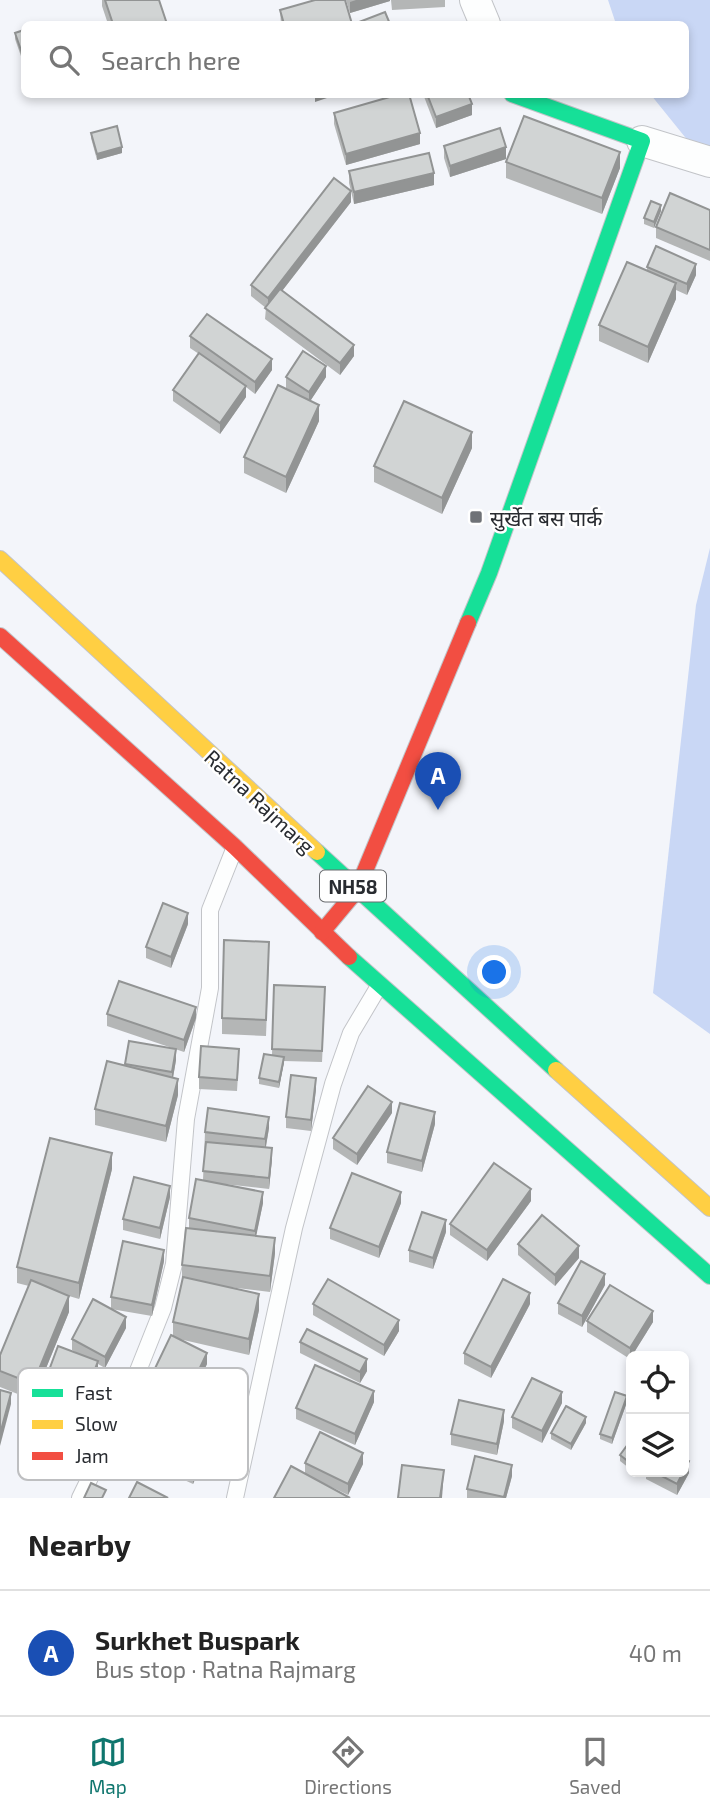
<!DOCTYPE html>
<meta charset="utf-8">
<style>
body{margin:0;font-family:"Exo 2","Noto Sans Devanagari",sans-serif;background:#f2f2f2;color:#222}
.controls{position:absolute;right:21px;bottom:21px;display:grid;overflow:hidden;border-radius:10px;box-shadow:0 4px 10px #0003}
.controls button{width:63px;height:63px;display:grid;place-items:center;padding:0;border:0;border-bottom:2px solid #e0e0e0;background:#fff;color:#222;font:35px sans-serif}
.you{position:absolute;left:495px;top:973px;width:24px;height:24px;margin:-18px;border:5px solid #fff;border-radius:50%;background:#1a73e8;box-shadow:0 0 0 10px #1a73e833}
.badge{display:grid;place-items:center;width:46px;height:46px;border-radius:50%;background:#0f766e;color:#fff;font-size:23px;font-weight:700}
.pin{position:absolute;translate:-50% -58px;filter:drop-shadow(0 2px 4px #0008)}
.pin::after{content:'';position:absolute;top:37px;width:24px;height:21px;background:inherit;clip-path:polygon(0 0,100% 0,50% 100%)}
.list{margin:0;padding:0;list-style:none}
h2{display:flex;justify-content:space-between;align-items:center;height:91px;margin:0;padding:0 28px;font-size:30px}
h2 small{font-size:23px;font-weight:400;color:#767676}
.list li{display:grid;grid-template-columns:46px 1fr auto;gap:21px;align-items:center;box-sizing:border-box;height:126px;padding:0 28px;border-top:2px solid #e0e0e0}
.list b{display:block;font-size:26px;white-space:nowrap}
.list p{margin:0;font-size:23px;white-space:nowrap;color:#767676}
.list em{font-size:23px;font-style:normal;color:#767676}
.icon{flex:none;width:38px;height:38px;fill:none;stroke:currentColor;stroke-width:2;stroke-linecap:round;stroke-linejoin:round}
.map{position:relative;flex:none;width:710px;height:1498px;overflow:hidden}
.search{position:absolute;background:#fff;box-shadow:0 4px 10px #0003;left:21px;right:21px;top:21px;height:77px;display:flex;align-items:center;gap:18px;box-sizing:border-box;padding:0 24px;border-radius:10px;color:#767676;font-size:26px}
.sheet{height:217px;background:#fff}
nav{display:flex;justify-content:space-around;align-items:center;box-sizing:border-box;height:98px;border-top:2px solid #e0e0e0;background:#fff;font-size:19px;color:#767676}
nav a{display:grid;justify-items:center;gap:4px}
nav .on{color:#0f766e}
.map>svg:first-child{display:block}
.forest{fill:#c9d7f5}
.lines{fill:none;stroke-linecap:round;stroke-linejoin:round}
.lane-casing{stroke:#c2c4c8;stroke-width:18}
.street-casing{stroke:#c2c4c8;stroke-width:32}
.fast-casing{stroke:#c2c4c8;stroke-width:18}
.slow-casing{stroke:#c2c4c8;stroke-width:18}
.jam-casing{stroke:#c2c4c8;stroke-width:18}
.lane{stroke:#fdfefe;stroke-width:16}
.street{stroke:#fdfefe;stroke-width:30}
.fast{stroke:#16e098;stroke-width:16}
.slow{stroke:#ffcf43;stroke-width:16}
.jam{stroke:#f24e42;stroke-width:16}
.wall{fill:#b4b6b6}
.shaded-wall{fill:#929494}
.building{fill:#d1d4d4;stroke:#929494;stroke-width:2}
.poi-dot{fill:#6f7277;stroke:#fff;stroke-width:2.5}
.labels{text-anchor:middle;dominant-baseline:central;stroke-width:5;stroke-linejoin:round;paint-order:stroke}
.shield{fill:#fff;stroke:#686b6e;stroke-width:2}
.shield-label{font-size:19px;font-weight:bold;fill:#282b30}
.poi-label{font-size:21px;fill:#282b30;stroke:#fff;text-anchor:start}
.street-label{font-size:21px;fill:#282b30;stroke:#fff}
.key{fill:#fff;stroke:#bebfc1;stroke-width:2}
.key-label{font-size:19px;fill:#282b30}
</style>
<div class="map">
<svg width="710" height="1498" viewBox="0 0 710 1498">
<rect width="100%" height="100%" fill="#f3f5fa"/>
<g class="forest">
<polygon points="608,0 710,0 710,168 651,95 686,94 686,24 616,24"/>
<polygon points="710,548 710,1034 653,993 696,605"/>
</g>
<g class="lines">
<g class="lane-casing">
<g id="lane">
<polyline points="80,1498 120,1416 163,1308 174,1264 186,1119 210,988 210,910 235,847"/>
<polyline points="235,1498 294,1228 333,1084 351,1033 379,986"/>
</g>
</g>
<g class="street-casing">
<g id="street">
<polyline points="475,0 485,24"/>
<polyline points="642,141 710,162"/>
</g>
</g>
<g class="fast-casing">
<g id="fast">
<polyline points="468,623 489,573 642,141 512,94"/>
<polyline points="317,852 556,1070"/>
<polyline points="349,957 710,1276"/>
</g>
</g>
<g class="slow-casing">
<g id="slow">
<polyline points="0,559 317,852"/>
<polyline points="556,1070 710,1208"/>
</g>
</g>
<g class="jam-casing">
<g id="jam">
<polyline points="0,636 235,847 349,957"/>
<polyline points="322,932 357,890 468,623"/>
</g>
</g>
<use href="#lane" class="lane"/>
<use href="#street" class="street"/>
<use href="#fast" class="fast"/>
<use href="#slow" class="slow"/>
<use href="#jam" class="jam"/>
</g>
<g class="wall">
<polygon points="102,0 159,0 167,24 108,24 102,6"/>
<polygon points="346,0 390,0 390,1 350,13"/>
<polygon points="391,0 445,0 445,7 392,10"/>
<polygon points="280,10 352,24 281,24"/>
<polygon points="24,30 24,58 22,59 15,39 15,33"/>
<polygon points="423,94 468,94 472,115 436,128"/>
<polygon points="334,113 420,144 346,165 334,124"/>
<polygon points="91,133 122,153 97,160 91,138"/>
<polygon points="444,146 506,159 450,177 444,158"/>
<polygon points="506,162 620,168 602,214 506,178"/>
<polygon points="349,171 434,185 354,204 351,191 351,202 282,291 354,356 340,375 265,319 266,308 251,296 251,285 351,191 349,183"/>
<polygon points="710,210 710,261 656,238 656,227"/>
<polygon points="661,211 654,228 644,224 644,218"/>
<polygon points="647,267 696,275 687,295 676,290 676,299 648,363 599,341 599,325 647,271"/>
<polygon points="190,336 272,370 255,394 246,387 246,397 220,434 173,401 173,390 199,354 190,348"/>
<polygon points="286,377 326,377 310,401 319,421 286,493 244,473 244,457 294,393 286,388"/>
<polygon points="472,448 442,514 374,482 374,466"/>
<polygon points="188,924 171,968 146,958 146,947"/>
<polygon points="269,958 266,1036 222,1034 222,1018"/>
<polygon points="274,985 325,998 322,1062 284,1061 279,1088 259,1084 259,1078 272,1055"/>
<polygon points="107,1014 196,1018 184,1052 107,1026"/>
<polygon points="129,1041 176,1060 173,1078 178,1095 166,1142 95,1125 95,1109 125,1066"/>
<polygon points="239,1060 237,1091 199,1089 199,1077"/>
<polygon points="316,1089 311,1131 286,1128 286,1117"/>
<polygon points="392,1113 357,1165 333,1149 333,1138"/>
<polygon points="435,1124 422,1172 387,1163 387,1152"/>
<polygon points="269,1128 266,1147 272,1159 269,1189 224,1184 263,1203 256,1235 275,1253 270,1292 228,1287 259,1310 249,1355 179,1339 207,1364 183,1414 147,1397 147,1385 173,1336 173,1322 182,1281 182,1265 189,1228 189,1218 203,1180 205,1132"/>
<polygon points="112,1169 79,1299 69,1296 69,1312 33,1400 0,1387 0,1355 29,1286 17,1283 17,1267"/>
<polygon points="170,1197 160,1239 123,1230 123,1219"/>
<polygon points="531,1201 487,1261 450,1235 450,1224"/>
<polygon points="401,1203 379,1258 330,1239 330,1228"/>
<polygon points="446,1232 433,1269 409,1262 409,1250"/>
<polygon points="518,1244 579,1258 555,1286 518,1255"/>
<polygon points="164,1261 152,1316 111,1309 111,1297"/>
<polygon points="605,1285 582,1327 558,1314 558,1303"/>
<polygon points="313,1304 399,1331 384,1356 313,1315"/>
<polygon points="530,1304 491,1378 464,1364 464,1353"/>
<polygon points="587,1321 653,1322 630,1359 587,1332"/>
<polygon points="126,1328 105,1368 98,1364 98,1372 78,1426 38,1411 38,1400 79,1354 72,1350 72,1339"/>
<polygon points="300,1342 367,1371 360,1383 300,1353"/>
<polygon points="374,1402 355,1445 296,1419 296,1408"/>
<polygon points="627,1402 612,1444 600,1439 600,1434"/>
<polygon points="562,1403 542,1443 512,1428 512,1417"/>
<polygon points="504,1421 497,1455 451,1445 451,1434"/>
<polygon points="586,1423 571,1450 551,1439 551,1433"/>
<polygon points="631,1440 629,1468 620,1461 620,1455"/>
<polygon points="210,1446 193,1484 167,1472 167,1461"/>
<polygon points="305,1463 363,1464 348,1495 305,1474"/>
<polygon points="646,1472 684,1472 689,1473 677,1495 646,1479"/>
<polygon points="512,1476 506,1498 467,1498 467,1489"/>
</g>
<g class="shaded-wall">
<polygon points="356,0 390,0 390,1 350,13 350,2"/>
<polygon points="315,94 339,94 315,102"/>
<polygon points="472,104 472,115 436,128 436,117"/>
<polygon points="420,133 420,144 346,165 346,154"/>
<polygon points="122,147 122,153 97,160 97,154"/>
<polygon points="506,147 506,159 450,177 450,166"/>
<polygon points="620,152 620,168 602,214 602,198"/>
<polygon points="434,173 434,185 354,204 354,192"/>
<polygon points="351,191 351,202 268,309 268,298"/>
<polygon points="661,205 661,211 654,228 654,222"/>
<polygon points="696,264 696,275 687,295 687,284"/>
<polygon points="676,283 676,299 648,363 648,347"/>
<polygon points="354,345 354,356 340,375 340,363"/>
<polygon points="272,359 272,370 255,394 255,382"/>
<polygon points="326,366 326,377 309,403 309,392"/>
<polygon points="246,386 246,397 220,434 220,423"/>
<polygon points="319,405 319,421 286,493 286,477"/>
<polygon points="472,432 472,448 442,514 442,498"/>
<polygon points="188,913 188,924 171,968 171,957"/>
<polygon points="196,1007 196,1018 184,1052 184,1040"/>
<polygon points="176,1049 176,1060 172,1083 172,1072"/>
<polygon points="284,1057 284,1063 279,1088 279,1082"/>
<polygon points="316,1078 316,1089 311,1131 311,1120"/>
<polygon points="178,1079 178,1095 166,1142 166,1126"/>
<polygon points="392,1102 392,1113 357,1165 357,1154"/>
<polygon points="435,1112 435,1124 422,1172 422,1161"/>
<polygon points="269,1117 269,1128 265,1151 265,1139"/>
<polygon points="272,1148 272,1159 269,1189 269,1178"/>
<polygon points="112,1153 112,1169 79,1299 79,1283"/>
<polygon points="170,1186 170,1197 160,1239 160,1228"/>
<polygon points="531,1189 531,1201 487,1261 487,1250"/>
<polygon points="263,1192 263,1203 255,1242 255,1231"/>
<polygon points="401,1192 401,1203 379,1258 379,1247"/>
<polygon points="446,1220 446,1232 433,1269 433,1258"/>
<polygon points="275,1238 275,1253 270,1292 270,1276"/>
<polygon points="579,1246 579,1258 555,1286 555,1275"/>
<polygon points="164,1250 164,1261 152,1316 152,1305"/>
<polygon points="605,1274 605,1285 582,1327 582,1316"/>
<polygon points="530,1293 530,1304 491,1378 491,1367"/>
<polygon points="259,1294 259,1310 249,1355 249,1339"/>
<polygon points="69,1296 69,1312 33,1400 33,1384"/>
<polygon points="653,1311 653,1322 630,1359 630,1348"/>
<polygon points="126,1317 126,1328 105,1368 105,1357"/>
<polygon points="399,1320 399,1331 384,1356 384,1345"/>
<polygon points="207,1353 207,1364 183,1414 183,1403"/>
<polygon points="367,1359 367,1371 360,1383 360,1372"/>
<polygon points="98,1361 98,1372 78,1426 78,1415"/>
<polygon points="374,1391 374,1402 355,1445 355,1434"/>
<polygon points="562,1392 562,1403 542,1443 542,1431"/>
<polygon points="11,1393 11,1404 0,1446 0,1434"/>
<polygon points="627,1396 627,1402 612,1444 612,1438"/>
<polygon points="504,1410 504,1421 497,1455 497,1444"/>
<polygon points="586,1417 586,1423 571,1450 571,1444"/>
<polygon points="210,1435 210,1446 193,1484 193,1472"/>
<polygon points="363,1453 363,1464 348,1495 348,1484"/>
<polygon points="689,1461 689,1473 677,1495 677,1484"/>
<polygon points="512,1465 512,1476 506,1498 504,1498"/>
<polygon points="444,1470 442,1498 440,1498"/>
</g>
<g class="building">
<polygon points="105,0 159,0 167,24 113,24"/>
<polygon points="315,0 345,0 352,24 284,24 280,10"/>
<polygon points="385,12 390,24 354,24"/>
<polygon points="24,30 24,52 22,53 15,33"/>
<polygon points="400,94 409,94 420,133 346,154 334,113"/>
<polygon points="427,94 468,94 472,104 436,117"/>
<polygon points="524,116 620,152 602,198 506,162"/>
<polygon points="117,126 122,147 97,154 91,133"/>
<polygon points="500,128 506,147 450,166 444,146"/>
<polygon points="429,153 434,173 354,192 349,171"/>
<polygon points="334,178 351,191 268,298 251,285"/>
<polygon points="670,193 710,210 710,250 656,227"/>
<polygon points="651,201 661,205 654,222 644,218"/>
<polygon points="656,246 696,264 687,284 647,267"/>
<polygon points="627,262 676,283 648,347 599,325"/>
<polygon points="280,289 354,345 340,363 265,308"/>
<polygon points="207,314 272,359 255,382 190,336"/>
<polygon points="303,351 326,366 309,392 286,377"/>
<polygon points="199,353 246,386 220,423 173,390"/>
<polygon points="278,385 319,405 286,477 244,457"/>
<polygon points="404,401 472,432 442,498 374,466"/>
<polygon points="163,903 188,913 171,957 146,947"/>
<polygon points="224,940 269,942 266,1020 222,1018"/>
<polygon points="119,981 196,1007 184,1040 107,1014"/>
<polygon points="274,985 325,987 322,1051 272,1049"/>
<polygon points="129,1041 176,1049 172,1072 125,1064"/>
<polygon points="201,1046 239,1049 237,1080 199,1077"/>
<polygon points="264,1054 284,1057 279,1082 259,1078"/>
<polygon points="107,1061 178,1079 166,1126 95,1109"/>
<polygon points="291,1075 316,1078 311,1120 286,1117"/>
<polygon points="368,1086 392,1102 357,1154 333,1138"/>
<polygon points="400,1103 435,1112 422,1161 387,1152"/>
<polygon points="208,1108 269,1117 265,1139 205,1132"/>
<polygon points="50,1138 112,1153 79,1283 17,1267"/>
<polygon points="206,1142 272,1148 269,1178 203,1171"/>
<polygon points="494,1163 531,1189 487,1250 450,1224"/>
<polygon points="352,1173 401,1192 379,1247 330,1228"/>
<polygon points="134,1177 170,1186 160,1228 123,1219"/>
<polygon points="196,1179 263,1192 255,1231 189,1218"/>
<polygon points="422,1212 446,1220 433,1258 409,1250"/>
<polygon points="542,1215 579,1246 555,1275 518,1244"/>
<polygon points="186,1228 275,1238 270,1276 182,1265"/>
<polygon points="123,1241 164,1250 152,1305 111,1297"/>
<polygon points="581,1261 605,1274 582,1316 558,1303"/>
<polygon points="183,1277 259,1294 249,1339 173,1322"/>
<polygon points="328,1279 399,1320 384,1345 313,1304"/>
<polygon points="503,1279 530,1293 491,1367 464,1353"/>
<polygon points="31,1280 69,1296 33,1384 0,1371 0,1355"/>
<polygon points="610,1285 653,1311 630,1348 587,1321"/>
<polygon points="93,1299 126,1317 105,1357 72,1339"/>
<polygon points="307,1329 367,1359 360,1372 300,1342"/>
<polygon points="171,1335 207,1353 183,1403 147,1385"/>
<polygon points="58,1346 98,1361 78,1415 38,1400"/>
<polygon points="315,1365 374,1391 355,1434 296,1408"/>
<polygon points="532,1378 562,1392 542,1431 512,1417"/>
<polygon points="0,1390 11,1393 0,1434"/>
<polygon points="615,1392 627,1396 612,1438 600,1434"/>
<polygon points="459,1400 504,1410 497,1444 451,1434"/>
<polygon points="566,1406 586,1417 571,1444 551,1433"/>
<polygon points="320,1432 363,1453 348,1484 305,1463"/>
<polygon points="631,1440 631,1460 629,1462 620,1455"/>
<polygon points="475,1456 512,1465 504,1497 467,1489"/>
<polygon points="684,1458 689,1461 677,1484 654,1472 684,1472"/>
<polygon points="402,1465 444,1470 440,1498 398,1498"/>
<polygon points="291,1466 350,1498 274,1498"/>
<polygon points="137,1482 168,1498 129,1498"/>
<polygon points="91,1483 106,1490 102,1498 84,1498"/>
</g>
<rect class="poi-dot" x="469" y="510" width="14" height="14" rx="3.5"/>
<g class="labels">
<rect class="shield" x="320" y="870.5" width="66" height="31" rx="5"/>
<g class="shield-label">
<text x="353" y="886">NH58</text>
</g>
<g class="poi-label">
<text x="490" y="517">सुर्खेत बस पार्क</text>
</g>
<g class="street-label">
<text transform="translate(260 801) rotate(43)">Ratna Rajmarg</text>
</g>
</g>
<rect x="18" y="1368" width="230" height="112" rx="10" class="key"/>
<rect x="32" y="1389" width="31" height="8" fill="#16e098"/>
<rect x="32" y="1420" width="31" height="9" fill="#ffcf43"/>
<rect x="32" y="1452" width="31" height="8" fill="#f24e42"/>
<g class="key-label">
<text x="75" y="1400">Fast</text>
<text x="75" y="1431">Slow</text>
<text x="75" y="1463">Jam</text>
</g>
</svg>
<div class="controls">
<button><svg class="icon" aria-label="locate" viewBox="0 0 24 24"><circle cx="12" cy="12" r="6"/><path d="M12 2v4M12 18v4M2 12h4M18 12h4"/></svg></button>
<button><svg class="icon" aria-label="layers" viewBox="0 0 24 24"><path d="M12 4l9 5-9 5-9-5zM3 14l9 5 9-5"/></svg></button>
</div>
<div class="you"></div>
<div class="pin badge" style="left:438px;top:810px;background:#1a4fb4">A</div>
<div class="search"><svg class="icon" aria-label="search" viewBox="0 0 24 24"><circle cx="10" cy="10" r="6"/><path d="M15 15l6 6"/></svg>Search here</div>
</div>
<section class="sheet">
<h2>Nearby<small></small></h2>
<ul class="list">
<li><span class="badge" style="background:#1a4fb4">A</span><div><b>Surkhet Buspark</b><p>Bus stop · Ratna Rajmarg</p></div><em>40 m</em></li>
</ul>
</section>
<nav>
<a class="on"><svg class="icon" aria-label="map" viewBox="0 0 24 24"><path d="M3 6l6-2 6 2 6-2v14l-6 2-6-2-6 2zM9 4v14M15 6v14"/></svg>Map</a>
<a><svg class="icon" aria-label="directions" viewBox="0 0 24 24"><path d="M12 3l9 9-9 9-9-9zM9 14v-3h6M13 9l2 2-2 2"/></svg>Directions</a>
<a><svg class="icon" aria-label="saved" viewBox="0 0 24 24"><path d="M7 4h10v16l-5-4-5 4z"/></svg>Saved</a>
</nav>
